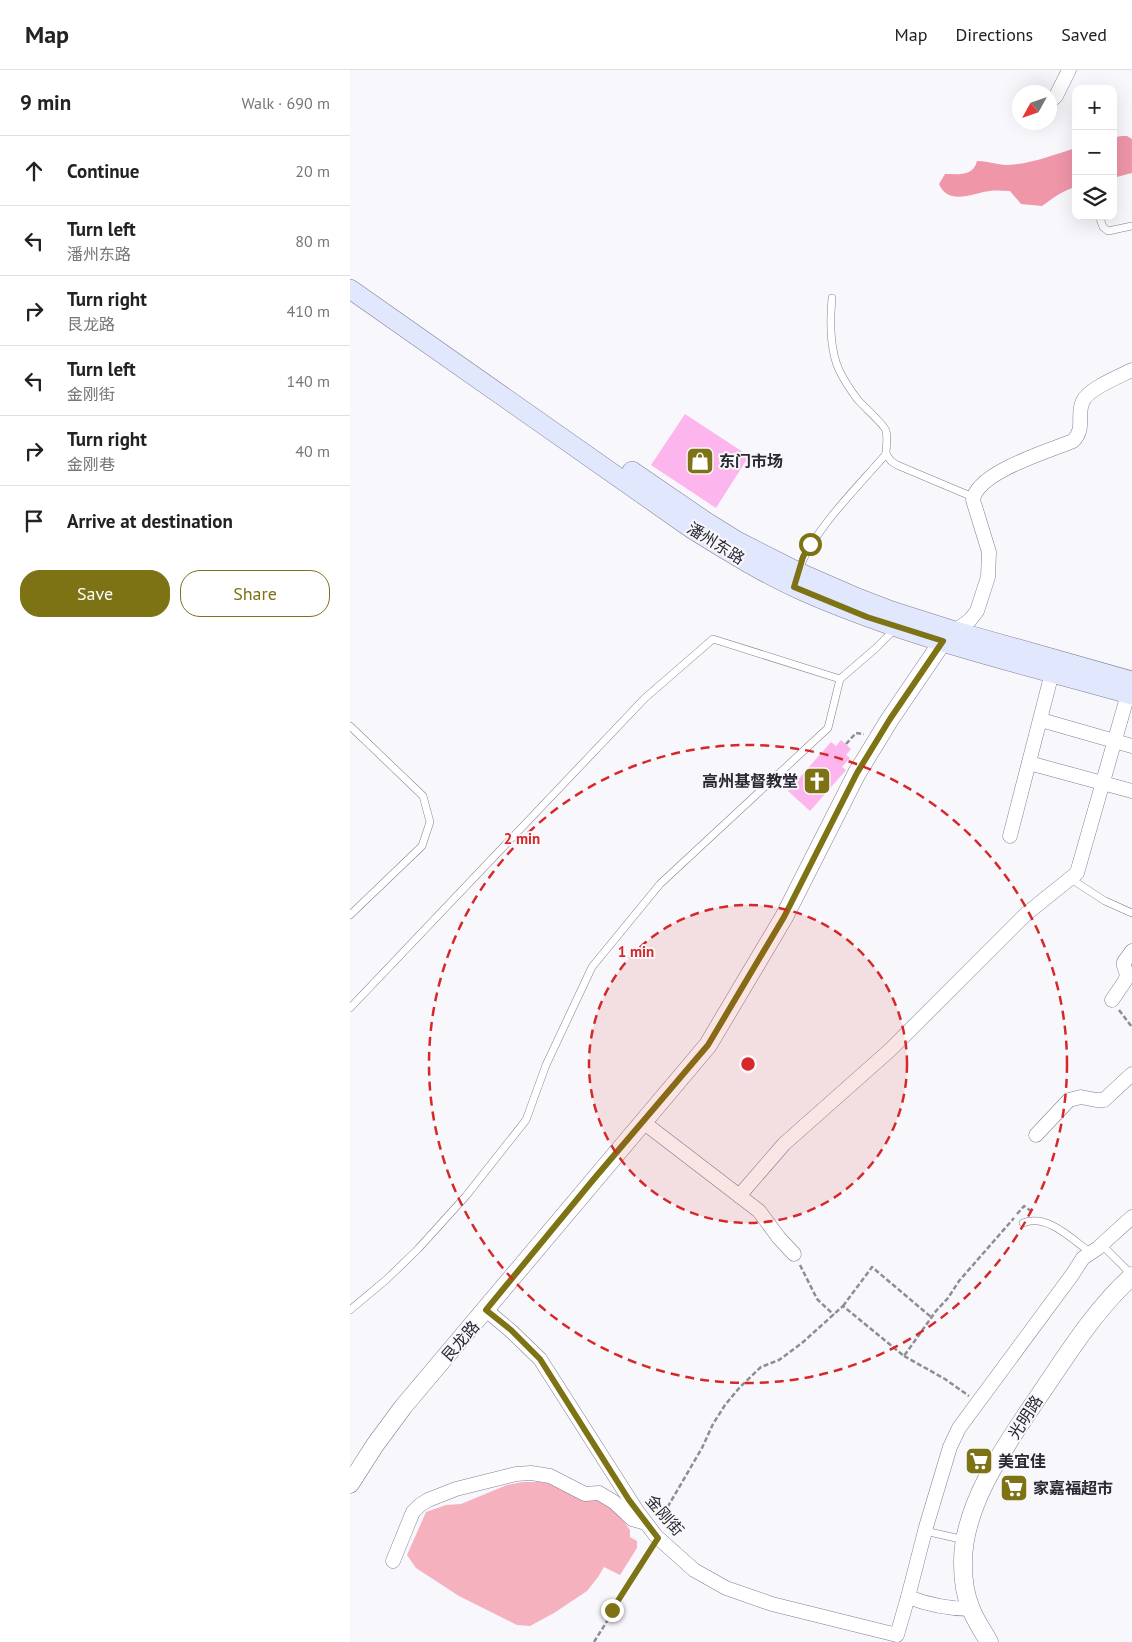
<!DOCTYPE html>
<meta charset="utf-8">
<style>
body{margin:0;font-family:"PT Sans","Noto Sans SC",sans-serif;background:#f6f6f6;color:#222}
.controls{position:absolute;right:15px;top:15px;display:grid;overflow:hidden;border-radius:10px;box-shadow:0 5px 20px #0002}
.controls button{width:45px;height:45px;display:grid;place-items:center;padding:0;border:0;border-bottom:1px solid #e0e0e0;background:#fff;color:#222;font:25px sans-serif}
.compass{position:absolute;left:662px;top:15px;width:45px;height:45px;border-radius:50%;background:#fff;box-shadow:0 5px 20px #0002;rotate:230deg}
.stop{position:absolute;width:15px;height:15px;margin:-11px;border:4px solid #7d7214;border-radius:50%;background:#fff}
.stop.end{background:#7d7214;border-color:#fff;box-shadow:0 1px 5px #0008}
.list{margin:0;padding:0;list-style:none}
h2{display:flex;justify-content:space-between;align-items:center;height:65px;margin:0;padding:0 20px;font-size:21px}
h2 small{font-size:16px;font-weight:400;color:#767676}
.list li{display:grid;grid-template-columns:32px 1fr auto;gap:15px;align-items:center;box-sizing:border-box;height:70px;padding:0 20px;border-top:1px solid #e0e0e0}
.list b{display:block;font-size:19px;white-space:nowrap}
.list p{margin:0;font-size:16px;white-space:nowrap;color:#767676}
.list em{font-size:16px;font-style:normal;color:#767676}
.actions{display:flex;gap:10px;padding:15px 20px}
.actions a{flex:1;padding:11px 0;border:1px solid #7d7214;border-radius:20px;text-align:center;font-size:18px;color:#7d7214}
.actions .main{background:#7d7214;color:#fff}
.icon{flex:none;width:28px;height:28px;fill:none;stroke:currentColor;stroke-width:2;stroke-linecap:round;stroke-linejoin:round}
.map{position:relative;flex:none;width:782px;height:1572px;overflow:hidden}
header{display:flex;align-items:center;gap:30px;box-sizing:border-box;height:70px;padding:0 25px;background:#fff;border-bottom:1px solid #e0e0e0}
header strong{font-size:24px}
nav{display:flex;gap:28px;margin-inline-start:auto;font-size:18px}
main{display:flex}
aside{flex:1;background:#fff}
.map>svg:first-child{display:block}
.green{fill:#f5b1be}
.forest{fill:#ef96a9}
.building{fill:#fcb5ed}
.lines{fill:none;stroke-linecap:round;stroke-linejoin:round}
.service-casing{stroke:#857d94;stroke-width:8}
.minor-casing{stroke:#857d94;stroke-width:15}
.tertiary-casing{stroke:#857d94;stroke-width:19}
.secondary-casing{stroke:#857d94;stroke-width:20}
.path{stroke:#8f8d94;stroke-width:2.5;stroke-dasharray:5 2.5;stroke-linecap:butt}
.service{stroke:#fff;stroke-width:7}
.minor{stroke:#fff;stroke-width:14}
.tertiary{stroke:#fff;stroke-width:18}
.secondary{stroke:#e1e8fd;stroke-width:19}
.route{stroke:#7d7214;stroke-width:6}
.ring{fill:none;stroke:#d62828;stroke-width:2.5;stroke-dasharray:9 6}
.labels{text-anchor:middle;dominant-baseline:central;stroke-width:4;stroke-linejoin:round;paint-order:stroke}
.poi-label{font-size:16px;font-weight:bold;fill:#2d2933;stroke:#f8f7fc;text-anchor:start}
.street-label{font-size:16px;fill:#2d2933;stroke:#f8f7fc}
.centre{fill:#d62828;stroke:#f8f7fc;stroke-width:2.5}
.ring-label{font-size:15px;text-anchor:middle;font-weight:bold;fill:#d62828;stroke:#f8f7fc;stroke-width:4;stroke-linejoin:round;paint-order:stroke}
</style>
<header>
<strong>Map</strong>
<nav><a>Map</a><a>Directions</a><a>Saved</a></nav>
</header>
<main>
<aside>
<h2>9 min<small>Walk · 690 m</small></h2>
<ul class="list">
<li><svg class="icon" aria-label="ahead" viewBox="0 0 24 24"><path d="M12 20V5M6 11l6-6 6 6"/></svg><div><b>Continue</b></div><em>20 m</em></li>
<li><svg class="icon" aria-label="left" viewBox="0 0 24 24"><path d="M17 20v-9H6M10 6l-5 5 5 5"/></svg><div><b>Turn left</b><p>潘州东路</p></div><em>80 m</em></li>
<li><svg class="icon" aria-label="right" viewBox="0 0 24 24"><path d="M7 20v-9h11M14 6l5 5-5 5"/></svg><div><b>Turn right</b><p>艮龙路</p></div><em>410 m</em></li>
<li><svg class="icon" aria-label="left" viewBox="0 0 24 24"><path d="M17 20v-9H6M10 6l-5 5 5 5"/></svg><div><b>Turn left</b><p>金刚街</p></div><em>140 m</em></li>
<li><svg class="icon" aria-label="right" viewBox="0 0 24 24"><path d="M7 20v-9h11M14 6l5 5-5 5"/></svg><div><b>Turn right</b><p>金刚巷</p></div><em>40 m</em></li>
<li><svg class="icon" aria-label="arrive" viewBox="0 0 24 24"><path d="M6 21V4h12l-3 4 3 4H6"/></svg><div><b>Arrive at destination</b></div></li>
</ul>
<div class="actions"><a class="main">Save</a><a>Share</a></div>
</aside>
<div class="map">
<svg width="782" height="1572" viewBox="0 0 782 1572">
<rect width="100%" height="100%" fill="#f8f7fc"/>
<path class="green" d="M173,1412C178,1412 184,1412 189,1412C212,1414 235,1429 259,1432L280,1460V1467L287,1471V1478L270,1505L254,1497L248,1507L237,1521L204,1543L180,1556L167,1555L109,1526L66,1498L57,1485L76,1442L96,1435L111,1434L157,1415Z"/>
<g class="forest">
<polygon points="771,66 777,66 782,69 782,103 763,108 763,68"/>
<path d="M726,78V117C711,121 705,127 692,136L671,134L660,121C653,121 646,120 640,121C623,123 598,136 589,114L595,104C608,104 623,107 627,91C637,91 645,94 655,95C678,95 703,85 726,78Z"/>
</g>
<g class="building">
<polygon points="335,344 399,386 366,438 301,395"/>
<polygon points="491,670 501,679 496,685 500,688 492,697 496,700 460,741 438,721 481,672 486,676"/>
</g>
<g class="lines">
<g class="service-casing">
<g id="service">
<polyline points="749,146 753,157 758,161 782,156"/>
<path d="M482,228C480,250 480,280 489,300C494,310 501,321 508,330C514,337 535,355 536,361C538,368 536,377 536,384L541,391L547,395L623,427"/>
<path d="M448,502C462,461 507,418 536,384"/>
<polyline points="0,656 73,726 80,752 72,776 0,845"/>
<polyline points="721,809 755,831 782,843"/>
<polyline points="0,938 295,628 363,569 490,609 526,578 545,559"/>
<path d="M673,1153C697,1143 723,1170 741,1183"/>
<polyline points="752,1175 782,1205"/>
<polyline points="0,1240 37,1209 68,1179 116,1126 176,1050 196,995 242,897 310,814 478,658 490,609"/>
<polyline points="575,1461 615,1470"/>
</g>
</g>
<g class="minor-casing">
<g id="minor">
<polyline points="700,31 706,26 719,0"/>
<path d="M605,561L620,550L627,541L638,507L639,482L623,430C627,402 699,381 723,371C736,358 726,345 733,331C738,319 770,306 782,300"/>
<polyline points="691,650 782,676"/>
<polyline points="679,693 782,721"/>
<polyline points="660,766 704,595"/>
<polyline points="762,930 775,911 777,905 774,896 774,892 782,881"/>
<polyline points="293,1052 409,1141 429,1168 444,1184"/>
<polyline points="686,1065 719,1030 731,1027 746,1030 754,1030 782,1004"/>
<polyline points="389,1126 434,1074 540,980 676,844 727,803 780,617"/>
<path d="M136,1240L161,1261L190,1289L287,1441L306,1466L344,1500L376,1518L422,1534L547,1565L558,1527C579,1535 599,1539 621,1539"/>
<polyline points="43,1491 58,1454 63,1442 70,1435 78,1430 106,1419 166,1404 181,1403 200,1406 235,1424 249,1423 264,1432 282,1449 296,1453"/>
<polyline points="558,1527 576,1457 600,1377 609,1358 722,1205 733,1188 748,1178 782,1147"/>
</g>
</g>
<g class="tertiary-casing">
<g id="tertiary">
<polyline points="0,1414 25,1375 53,1337 358,975 434,847 507,703 540,649 593,571 602,563"/>
<path d="M639,1572C633,1561 625,1550 621,1539C615,1525 613,1508 613,1494C612,1433 660,1369 693,1320C720,1280 746,1239 782,1206"/>
</g>
</g>
<g class="secondary-casing">
<g id="secondary">
<path d="M0,219L342,459C379,482 416,505 455,522C560,568 672,594 782,625"/>
<polyline points="282,401 355,451 387,471 448,502 503,526 542,541 605,561 782,611"/>
</g>
</g>
<g class="path">
<polyline points="496,674 506,663 514,664"/>
<polyline points="769,940 782,957"/>
<polyline points="667,1144 674,1136 681,1141"/>
<polyline points="450,1195 467,1229 484,1245"/>
<polyline points="493,1236 522,1197 581,1247"/>
<polyline points="554,1286 595,1309 619,1326"/>
<polyline points="310,1450 352,1378 363,1354 375,1335 390,1317 411,1297 429,1290 452,1273 493,1236 554,1286 586,1241 598,1228 609,1211 664,1148"/>
<polyline points="244,1572 259,1548 265,1533 301,1477"/>
</g>
<use href="#service" class="service"/>
<use href="#minor" class="minor"/>
<use href="#tertiary" class="tertiary"/>
<use href="#secondary" class="secondary"/>
</g>
<g class="lines">
<polyline class="route" points="262,1540 308,1468 279,1430 190,1289 161,1260 136,1240 243,1110 358,975 434,847 507,703 540,649 593,571 517,547 444,517 453,487 460,474"/>
</g>
<circle cx="398" cy="994" r="159" fill="#d62828" fill-opacity=".12"/>
<g class="ring">
<circle cx="398" cy="994" r="159"/>
<circle cx="398" cy="994" r="319"/>
</g>
<defs>
<g id="shop-square" transform="scale(1.4375)"><rect x="-9" y="-9" width="18" height="18" rx="4" fill="#7d7214" stroke="#f8f7fc"/><path d="M-5-2.5h2.3a2.7 3.5 0 0 1 5.4 0H5L5.5 6h-11ZM-1.5-2.5h3a1.5 2.3 0 0 0-3 0Z" fill="#fff"/></g>
<g id="church-square" transform="scale(1.4375)"><rect x="-9" y="-9" width="18" height="18" rx="4" fill="#7d7214" stroke="#f8f7fc"/><path d="M-1.2-6h2.4v3.5h3.3v2.4h-3.3V6h-2.4V-.1h-3.3v-2.4h3.3Z" fill="#fff"/></g>
<g id="supermarket-square" transform="scale(1.4375)"><rect x="-9" y="-9" width="18" height="18" rx="4" fill="#7d7214" stroke="#f8f7fc"/><path d="M-6-5.5h2.5l.6 2H6L4.5 2H-2.5L-4.4-4H-6ZM-1.5 3.2a1.3 1.3 0 1 0 .1 0ZM3 3.2a1.3 1.3 0 1 0 .1 0Z" fill="#fff"/></g>
</defs>
<g fill-rule="evenodd">
<use href="#shop-square" x="350" y="391"/>
<use href="#church-square" x="467" y="711"/>
<use href="#supermarket-square" x="629" y="1391"/>
<use href="#supermarket-square" x="664" y="1418"/>
</g>
<g class="labels">
<g class="poi-label">
<text x="369" y="391">东门市场</text>
<text x="448" y="711" text-anchor="end">高州基督教堂</text>
<text x="648" y="1391">美宜佳</text>
<text x="683" y="1418">家嘉福超市</text>
</g>
<g class="street-label">
<text transform="translate(366 473) rotate(32)">潘州东路</text>
<text transform="translate(110 1271) rotate(-49)">艮龙路</text>
<text transform="translate(675 1347) rotate(-57)">光明路</text>
<text transform="translate(315 1445) rotate(49)">金刚街</text>
</g>
</g>
<circle cx="398" cy="994" r="8" class="centre"/>
<g class="ring-label">
<text x="172" y="774">2 min</text>
<text x="286" y="887">1 min</text>
</g>
</svg>
<div class="controls">
<button>+</button>
<button>−</button>
<button><svg class="icon" aria-label="layers" viewBox="0 0 24 24"><path d="M12 4l9 5-9 5-9-5zM3 14l9 5 9-5"/></svg></button>
</div>
<svg class="compass" viewBox="-18 -18 36 36"><path d="M0-13l5 13h-10z" fill="#e53935"/><path d="M0 13l5-13h-10z" fill="#767676"/></svg>
<div class="stop" style="left:460px;top:474px"></div>
<div class="stop end" style="left:262px;top:1540px"></div>
</div>
</main>
